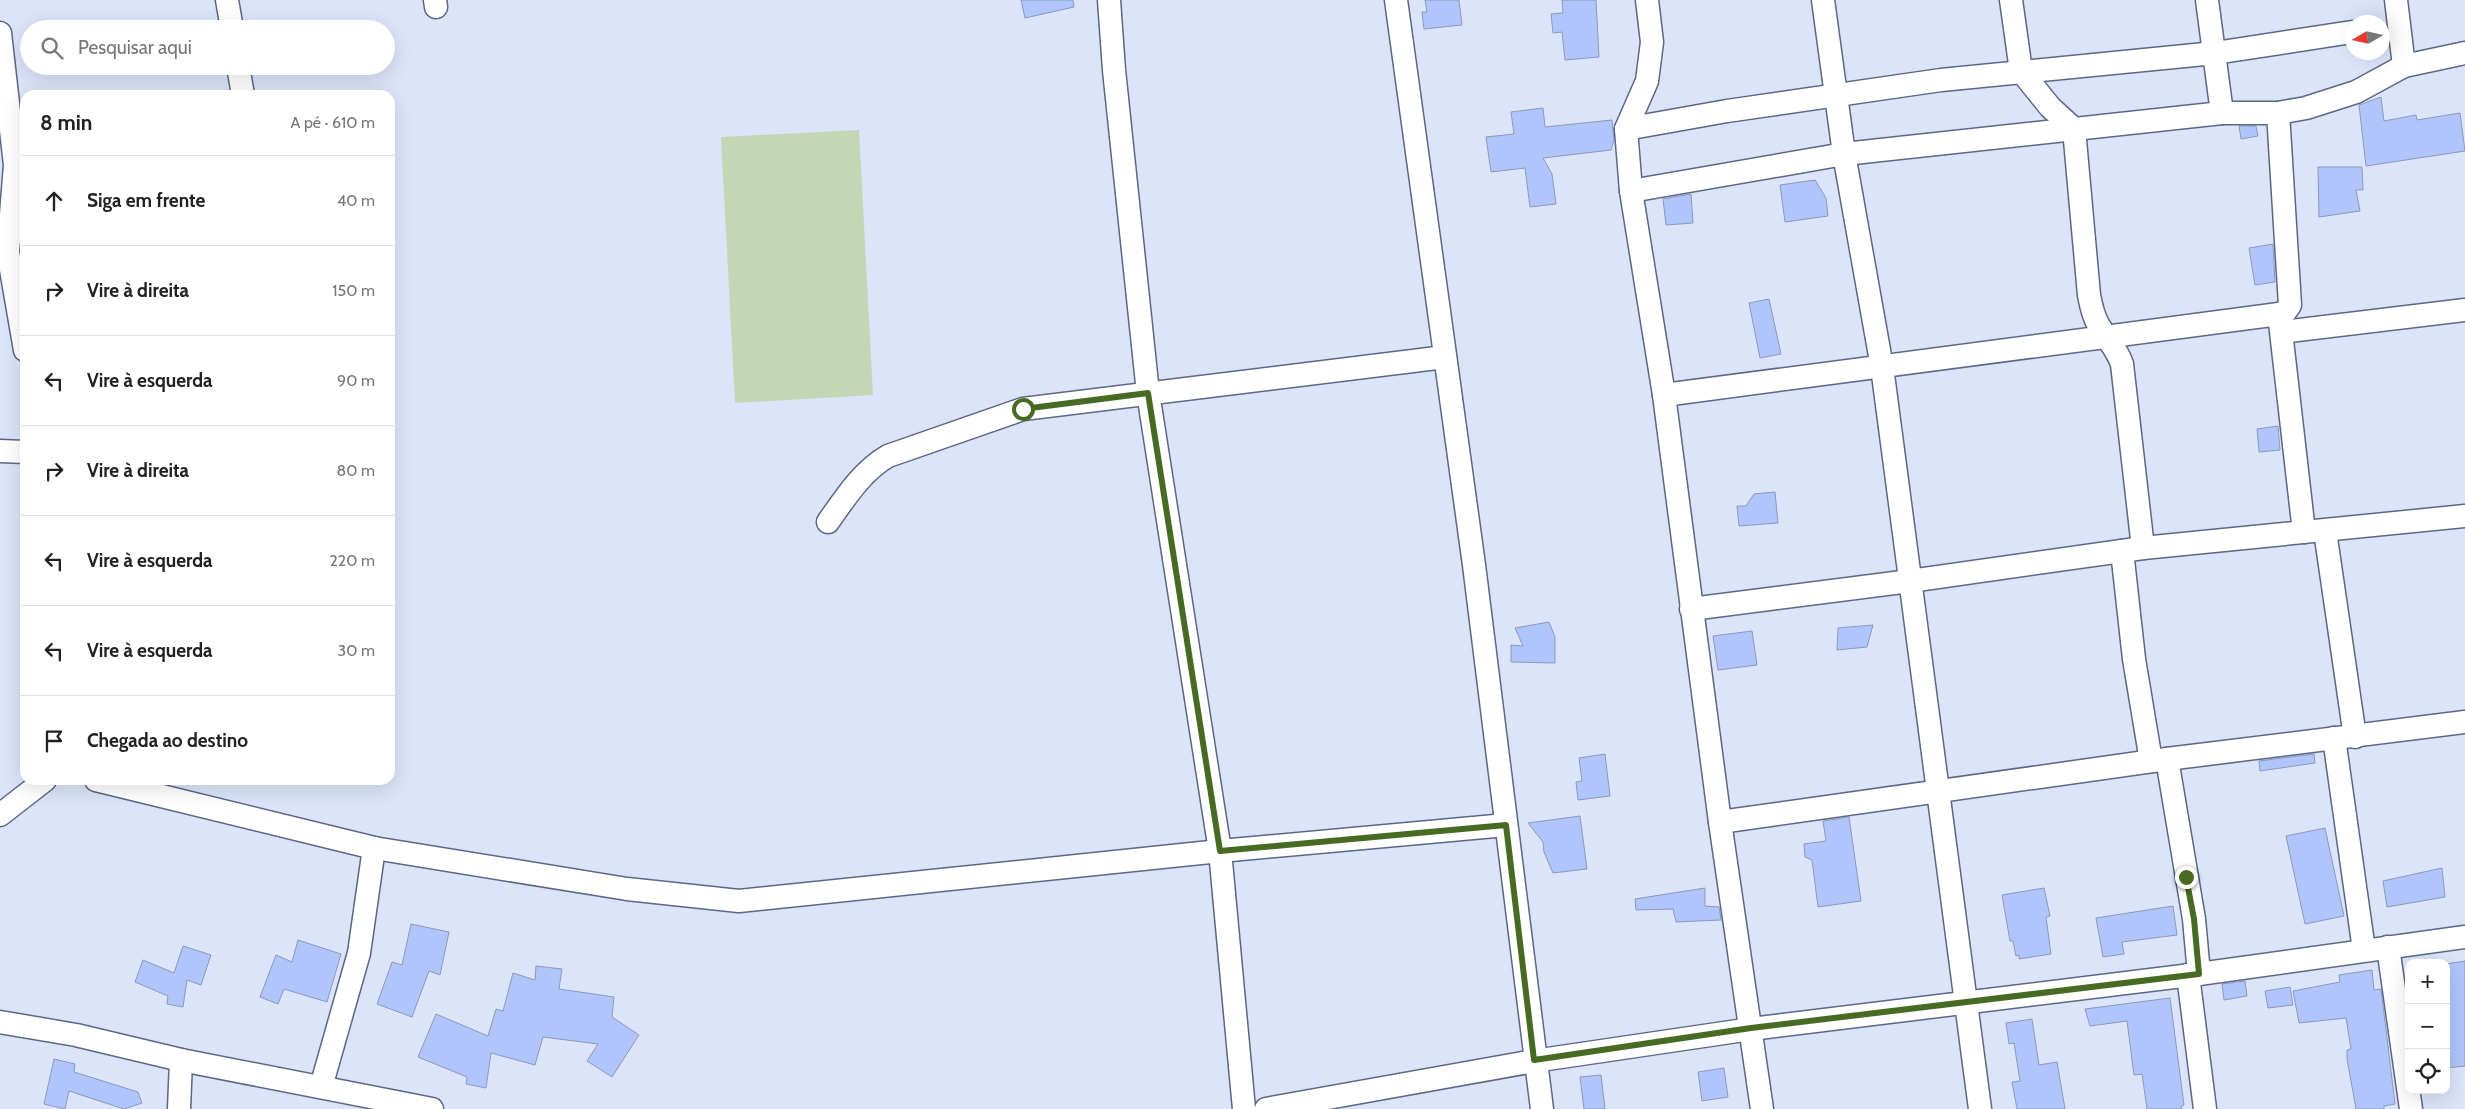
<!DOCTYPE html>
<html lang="pt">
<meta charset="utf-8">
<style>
body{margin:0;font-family:Cabin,sans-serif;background:#f6f6f6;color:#222}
.controls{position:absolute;right:15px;bottom:15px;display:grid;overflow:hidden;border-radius:10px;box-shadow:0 5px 20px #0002}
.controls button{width:45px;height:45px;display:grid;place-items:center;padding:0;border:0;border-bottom:1px solid #e0e0e0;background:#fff;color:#222;font:25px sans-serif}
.compass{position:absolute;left:2345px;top:15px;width:45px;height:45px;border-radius:50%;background:#fff;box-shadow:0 5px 20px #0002;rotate:261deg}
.stop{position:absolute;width:15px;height:15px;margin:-11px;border:4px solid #486b23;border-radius:50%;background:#fff}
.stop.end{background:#486b23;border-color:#fff;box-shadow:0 1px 5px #0008}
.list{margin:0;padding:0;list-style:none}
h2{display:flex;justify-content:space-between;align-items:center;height:65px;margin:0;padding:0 20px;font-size:21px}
h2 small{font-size:16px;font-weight:400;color:#767676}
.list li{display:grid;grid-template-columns:32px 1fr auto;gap:15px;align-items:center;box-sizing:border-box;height:90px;padding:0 20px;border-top:1px solid #e0e0e0}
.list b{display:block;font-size:19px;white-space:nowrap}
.list em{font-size:16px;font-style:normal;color:#767676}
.icon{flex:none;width:28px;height:28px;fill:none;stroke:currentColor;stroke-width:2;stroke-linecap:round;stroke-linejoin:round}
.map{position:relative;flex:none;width:2465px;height:1109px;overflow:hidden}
.search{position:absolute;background:#fff;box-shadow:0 5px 20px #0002;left:20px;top:20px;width:375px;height:55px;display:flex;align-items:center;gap:12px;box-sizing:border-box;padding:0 18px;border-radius:28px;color:#767676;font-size:19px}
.panel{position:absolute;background:#fff;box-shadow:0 5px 20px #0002;left:20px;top:90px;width:375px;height:695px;border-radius:15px}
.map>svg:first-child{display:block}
.green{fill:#c3d7b4}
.building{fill:#afc5fb;stroke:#8c99b9}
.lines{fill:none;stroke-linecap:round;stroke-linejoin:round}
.street-casing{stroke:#5b6785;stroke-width:25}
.street{stroke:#fff;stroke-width:22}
.route{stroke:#486b23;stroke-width:6}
</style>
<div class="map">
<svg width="2465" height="1109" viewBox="0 0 2465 1109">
<rect width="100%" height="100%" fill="#dbe4f9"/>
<polygon class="green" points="859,130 873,395 735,403 721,137"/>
<g class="building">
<polygon points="1021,0 1073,0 1074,7 1025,18"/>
<polygon points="1425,0 1459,0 1462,25 1424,29 1422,12 1427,12"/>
<polygon points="1562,0 1596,0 1599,57 1565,60 1562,32 1553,33 1551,14 1563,13"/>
<polygon points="2381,97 2384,121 2416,115 2417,120 2460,113 2465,151 2366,166 2359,105"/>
<polygon points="1543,108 1545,127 1612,120 1614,140 1611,150 1543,158 1552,174 1556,204 1530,207 1525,168 1491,172 1486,137 1514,134 1511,112"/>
<polygon points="2239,126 2256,126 2258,136 2241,139"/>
<polygon points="2318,167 2362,167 2363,190 2356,190 2360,211 2319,217"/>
<polygon points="1815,180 1826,198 1828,216 1785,222 1780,185"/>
<polygon points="1691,194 1693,223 1666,225 1663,199"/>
<polygon points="2273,244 2275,282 2255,285 2249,248"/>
<polygon points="1769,299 1781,354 1760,358 1749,303"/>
<polygon points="2278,426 2280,450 2259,452 2257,429"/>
<polygon points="1775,492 1778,523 1739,526 1737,506 1746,506 1754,494"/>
<polygon points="1549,622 1555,637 1555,663 1511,662 1511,645 1523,646 1515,628"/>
<polygon points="1873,625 1867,647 1837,650 1838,628"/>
<polygon points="1752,631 1757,665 1718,670 1713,636"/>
<polygon points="1605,754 1610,796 1578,800 1576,782 1582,781 1579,758"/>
<polygon points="2314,754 2315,763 2260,771 2259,761"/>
<polygon points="1580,816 1587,869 1553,873 1544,852 1543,842 1528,823"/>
<polygon points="1849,817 1861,901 1818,907 1812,860 1805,857 1804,844 1826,841 1823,821"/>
<polygon points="2325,828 2344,916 2305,924 2286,836"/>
<polygon points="2442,868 2445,897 2387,907 2383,881"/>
<polygon points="1705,888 1705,906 1719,907 1721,920 1676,922 1673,909 1636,910 1635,899"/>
<polygon points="2044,888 2050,916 2046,917 2051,954 2019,959 2019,955 2016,956 2013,941 2010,941 2002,895"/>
<polygon points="2173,906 2177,935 2122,942 2124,954 2103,957 2096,918"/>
<polygon points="411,924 449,932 440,975 429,971 412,1017 377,1004 392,962 402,965"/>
<polygon points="298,940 341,954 327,1002 284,989 278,1004 260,997 276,955 292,962"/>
<polygon points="183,946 211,955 201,985 187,980 183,1007 167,1004 168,996 135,982 143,960 174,973"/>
<polygon points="2465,961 2465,1066 2446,1068 2446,964"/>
<polygon points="536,966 562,969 559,989 614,997 612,1017 639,1035 612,1077 587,1061 598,1044 543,1037 535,1065 491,1053 486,1088 466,1084 467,1077 418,1057 436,1014 488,1036 496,1009 503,1011 513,973 535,980"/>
<polygon points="2372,970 2374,990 2381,989 2395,1104 2384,1106 2384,1109 2356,1109 2347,1059 2347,1050 2351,1049 2346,1018 2299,1023 2293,991 2340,982 2339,975"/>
<polygon points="2245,981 2247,996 2224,1000 2222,984"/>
<polygon points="2290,987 2293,1005 2268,1008 2265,991"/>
<polygon points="2170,998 2184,1105 2181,1106 2182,1109 2147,1109 2142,1074 2134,1075 2127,1021 2090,1026 2085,1009"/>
<polygon points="2032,1019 2039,1065 2057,1062 2065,1109 2017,1109 2012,1082 2020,1081 2014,1043 2009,1044 2006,1023"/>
<polygon points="54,1059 75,1064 74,1072 138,1092 142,1103 124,1109 69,1091 65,1109 44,1104"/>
<polygon points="1724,1068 1728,1097 1702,1101 1698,1072"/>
<polygon points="1601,1075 1605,1109 1584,1109 1580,1077"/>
</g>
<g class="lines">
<g class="street-casing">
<g id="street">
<polyline points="227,0 232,29"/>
<polyline points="435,0 436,7"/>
<polyline points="1109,0 1114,70 1148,393 1220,851 1244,1109"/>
<polyline points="1396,0 1474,565 1542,1109"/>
<polyline points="1647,0 1652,42 1647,81 1626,129 1631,191 1664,395 1720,822 1762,1109"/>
<polyline points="1823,0 1844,154 1882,367 1980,1109"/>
<path d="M2011,0L2021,71L2050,107L2074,129L2089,295C2091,306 2093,316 2099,326C2108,341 2116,347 2122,364L2143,548"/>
<polyline points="2207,0 2222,113"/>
<polyline points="2396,0 2404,66"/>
<polyline points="0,33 15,165 8,252 25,350"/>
<polyline points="238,66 243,95"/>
<polyline points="2278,113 2290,305 2285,312 2279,314 2304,532"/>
<polyline points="1626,129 1727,111 1941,80 2215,53 2352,32"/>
<polyline points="1631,191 1844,154 2222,113 2278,113 2306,108 2356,92 2404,66 2465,53"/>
<polyline points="2282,332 2465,310"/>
<polyline points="1664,395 2279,314"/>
<polyline points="0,451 25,452"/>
<path d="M828,522C845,498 862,471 888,456L1023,409L1445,357"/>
<polyline points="2325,531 2355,737"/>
<polyline points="2122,551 2134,659 2151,761"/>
<polyline points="1691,609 1910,581 2143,548 2465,516"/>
<polyline points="2334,738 2364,950"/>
<polyline points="2167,759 2194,919 2199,974"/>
<polyline points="96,780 374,848 627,889 739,901 1220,851 1506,825"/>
<polyline points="0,815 45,780"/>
<polyline points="1720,822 2167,759 2465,722"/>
<polyline points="2388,947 2411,1109"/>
<polyline points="2188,975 2205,1109"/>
<polyline points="0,1022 76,1035 181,1060 432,1109"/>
<polyline points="321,1087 359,953 374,848"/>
<polyline points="179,1109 181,1060"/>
<polyline points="1266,1109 1534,1061 1751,1029 2199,974 2465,937"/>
</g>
</g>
<use href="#street" class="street"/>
</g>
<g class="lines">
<polyline class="route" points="1023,409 1148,393 1220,851 1506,825 1534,1060 1751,1028 2199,974 2194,919 2186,877"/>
</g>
</svg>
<div class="controls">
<button>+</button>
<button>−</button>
<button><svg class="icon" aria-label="locate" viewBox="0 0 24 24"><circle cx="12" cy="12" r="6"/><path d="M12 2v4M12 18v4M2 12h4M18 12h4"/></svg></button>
</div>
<svg class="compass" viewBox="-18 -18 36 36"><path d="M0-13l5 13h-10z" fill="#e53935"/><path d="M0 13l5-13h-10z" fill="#767676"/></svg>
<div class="stop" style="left:1023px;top:409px"></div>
<div class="stop end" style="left:2186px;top:877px"></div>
<div class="search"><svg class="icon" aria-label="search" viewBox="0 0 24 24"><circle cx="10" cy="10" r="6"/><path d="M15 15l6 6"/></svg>Pesquisar aqui</div>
<section class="panel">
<h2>8 min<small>A pé · 610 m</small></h2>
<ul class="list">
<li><svg class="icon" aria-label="ahead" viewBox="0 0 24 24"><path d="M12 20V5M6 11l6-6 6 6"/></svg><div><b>Siga em frente</b></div><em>40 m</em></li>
<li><svg class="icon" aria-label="right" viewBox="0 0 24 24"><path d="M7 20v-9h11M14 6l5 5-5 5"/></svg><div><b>Vire à direita</b></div><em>150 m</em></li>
<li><svg class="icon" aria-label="left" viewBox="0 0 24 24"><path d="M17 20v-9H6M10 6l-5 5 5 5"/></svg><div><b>Vire à esquerda</b></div><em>90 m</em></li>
<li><svg class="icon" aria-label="right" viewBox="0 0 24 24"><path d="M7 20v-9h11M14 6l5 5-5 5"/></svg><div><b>Vire à direita</b></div><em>80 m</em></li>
<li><svg class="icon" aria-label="left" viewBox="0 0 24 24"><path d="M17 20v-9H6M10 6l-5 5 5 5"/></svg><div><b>Vire à esquerda</b></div><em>220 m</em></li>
<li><svg class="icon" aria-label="left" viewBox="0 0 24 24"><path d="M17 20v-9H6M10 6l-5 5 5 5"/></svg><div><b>Vire à esquerda</b></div><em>30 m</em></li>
<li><svg class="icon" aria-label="arrive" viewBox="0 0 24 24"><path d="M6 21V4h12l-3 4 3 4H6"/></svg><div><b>Chegada ao destino</b></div></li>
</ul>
</section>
</div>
